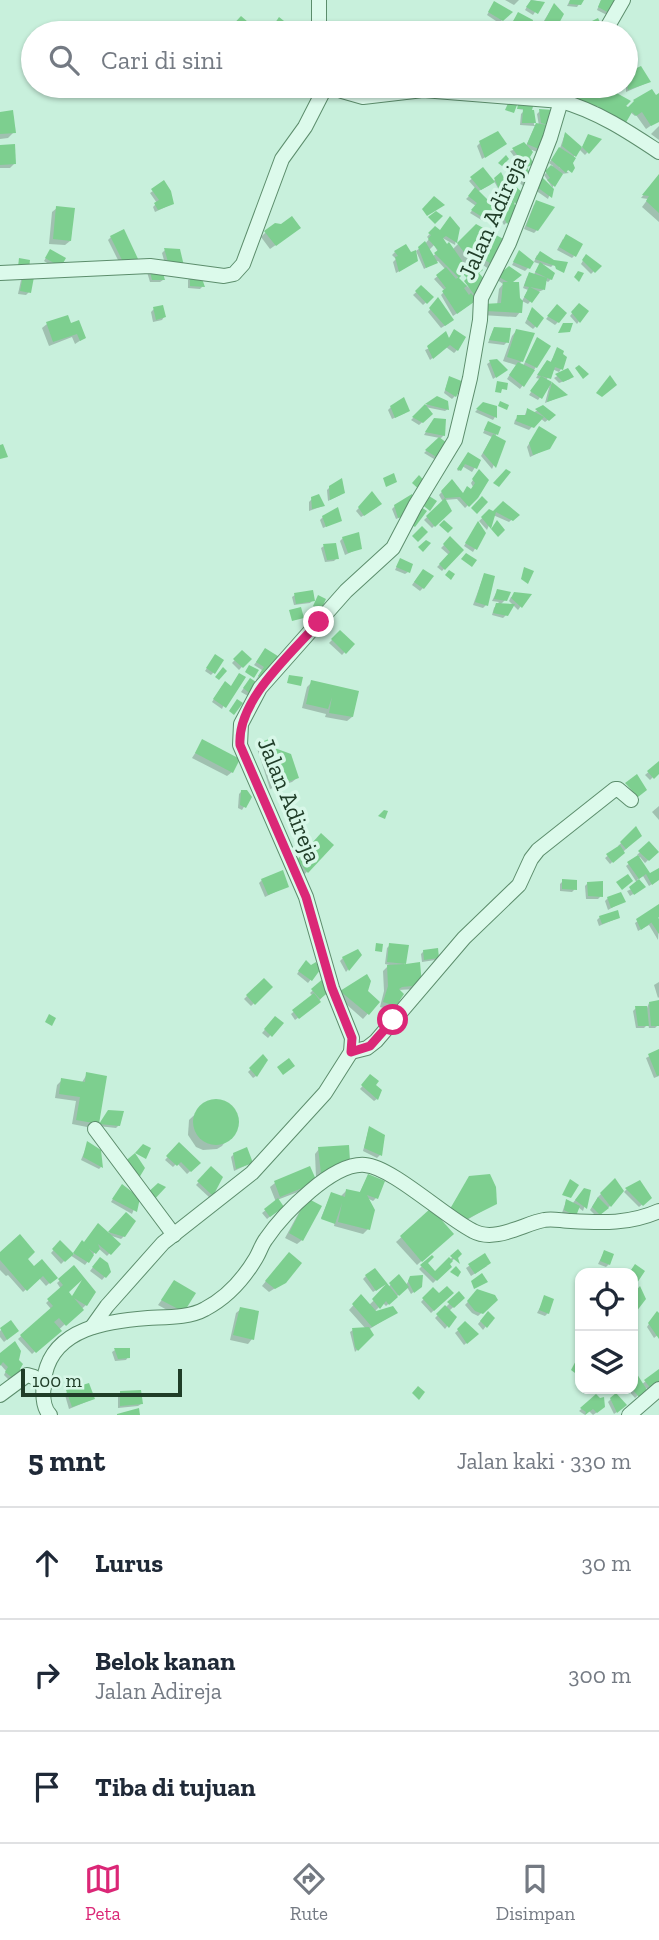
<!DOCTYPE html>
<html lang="id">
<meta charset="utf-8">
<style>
body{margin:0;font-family:"Zilla Slab",serif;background:#f2f2f3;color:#1f2937}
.controls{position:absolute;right:21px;bottom:21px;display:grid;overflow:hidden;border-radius:14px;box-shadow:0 2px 5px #0004}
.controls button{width:63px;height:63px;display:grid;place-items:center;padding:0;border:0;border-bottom:2px solid #e0e1e3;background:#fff;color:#1f2937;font:35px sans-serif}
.scale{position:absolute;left:21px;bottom:18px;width:161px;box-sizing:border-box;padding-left:7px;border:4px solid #203d28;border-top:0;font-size:19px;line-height:24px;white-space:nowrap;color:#203d28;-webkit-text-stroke:5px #d8f7e8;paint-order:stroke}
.stop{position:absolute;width:21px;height:21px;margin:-16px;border:5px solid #db2777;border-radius:50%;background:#fff}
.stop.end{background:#db2777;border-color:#fff;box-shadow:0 2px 7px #0008}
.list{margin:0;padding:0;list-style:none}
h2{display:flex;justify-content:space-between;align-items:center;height:91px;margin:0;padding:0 28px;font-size:30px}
h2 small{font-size:23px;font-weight:400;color:#747a83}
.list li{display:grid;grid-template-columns:46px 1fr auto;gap:21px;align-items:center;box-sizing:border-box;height:112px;padding:0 28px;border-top:2px solid #e0e1e3}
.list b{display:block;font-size:26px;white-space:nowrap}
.list p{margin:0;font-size:23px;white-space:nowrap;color:#747a83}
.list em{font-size:23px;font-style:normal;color:#747a83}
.icon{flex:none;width:38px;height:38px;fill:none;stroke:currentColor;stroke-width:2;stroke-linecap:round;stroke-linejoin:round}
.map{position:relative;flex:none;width:659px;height:1415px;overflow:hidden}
.search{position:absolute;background:#fff;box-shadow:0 2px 5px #0004;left:21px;right:21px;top:21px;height:77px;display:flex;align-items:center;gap:18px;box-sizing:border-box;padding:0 24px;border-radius:38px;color:#747a83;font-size:26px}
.sheet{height:427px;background:#fff}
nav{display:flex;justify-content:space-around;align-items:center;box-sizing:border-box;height:98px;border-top:2px solid #e0e1e3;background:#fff;font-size:19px;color:#747a83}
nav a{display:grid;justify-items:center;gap:4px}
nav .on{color:#db2777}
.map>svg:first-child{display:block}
.shadow{fill:#0003;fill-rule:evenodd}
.building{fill:#7dcf8f;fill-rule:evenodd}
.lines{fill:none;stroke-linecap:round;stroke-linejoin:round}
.minor-casing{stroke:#5c8d6c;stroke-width:16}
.minor{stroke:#dcfaeb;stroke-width:14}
.route{stroke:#db2777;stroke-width:9}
.labels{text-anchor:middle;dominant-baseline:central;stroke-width:7;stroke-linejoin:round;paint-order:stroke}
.street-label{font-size:24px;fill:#203d28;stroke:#d8f7e8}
</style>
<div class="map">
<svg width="659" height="1415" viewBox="0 0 659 1415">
<rect width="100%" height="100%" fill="#c8f0dc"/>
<g class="shadow">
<polygon points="505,0 519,0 514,5"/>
<polygon points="531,0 542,2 533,15 525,10"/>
<polygon points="570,0 582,0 577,7 567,6"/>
<polygon points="601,0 612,0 607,15 597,10"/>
<polygon points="492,6 510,12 499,23 487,15"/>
<polygon points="552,8 555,28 549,33 537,32"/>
<polygon points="516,17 529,31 527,33 509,28"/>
<polygon points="640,69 649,82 626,92 626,75"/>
<polygon points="572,86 616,86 612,91 629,109 659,95 659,120 646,129 636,115 635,116 630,112 597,109 608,93 572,104 578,94 570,90"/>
<polygon points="519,103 533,112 534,125 539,126 537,114 540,111 552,112 539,149 537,152 532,150 528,157 529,166 526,168 530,178 523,186 508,171 519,163 510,151 526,146 535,126 520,125 521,114 525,110 518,109"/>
<polygon points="0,113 14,132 8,138 0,139"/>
<polygon points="659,126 659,140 651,134"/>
<polygon points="565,134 582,148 588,136 599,140 585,155 579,149 573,158 559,167 569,173 561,174 552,188 548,199 535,190 538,180 550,188 552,187 544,175 553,166 549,163 560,148"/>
<polygon points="480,143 502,146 482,159 477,146"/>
<polygon points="0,147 15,163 10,168 0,168"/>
<polygon points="483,170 492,182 495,180 500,175 505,184 499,190 494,181 490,185 477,192 486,219 483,221 470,213 476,206 466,199 476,189 469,181"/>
<polygon points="659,176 659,222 642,207 648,199 641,198"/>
<polygon points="512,185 522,194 513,205 516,213 504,225 498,215 511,203 501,191"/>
<polygon points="153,191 172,204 155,212 153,207 157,203 150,193"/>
<polygon points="534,205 537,230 534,233 524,229"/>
<polygon points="57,208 70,241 65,245 49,244 52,212"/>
<path d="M476,226L505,242L489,269L475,260L472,264L482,280L469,305L453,316L441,295L445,291L434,279L446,270L438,261L424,269L416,251L425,244L429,239L427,237L435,228L440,232L458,228L455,245L439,236L452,250ZM434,245L438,252L433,256L429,250ZM463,272L469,277L472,290L457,278Z"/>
<polygon points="266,232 294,232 270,249 261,237"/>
<polygon points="111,237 137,261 120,264 108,240"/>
<polygon points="563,239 574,256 572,258 557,250"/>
<polygon points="165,250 179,251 165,264 162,253"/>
<polygon points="50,251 57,269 44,261"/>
<polygon points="395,252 413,263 396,273 393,262 396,259 392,255"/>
<polygon points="519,252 528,268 525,271 512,265"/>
<polygon points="537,255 553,265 551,267 542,264 551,279 548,282 545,280 543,290 538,292 528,304 522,301 528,290 523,288 527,277 530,274 533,276 540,264 534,262"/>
<polygon points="584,259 599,266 591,274 581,264"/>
<polygon points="509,268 509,284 520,312 516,317 481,315 497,305 499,289 503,284 496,279"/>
<polygon points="161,271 163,280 160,282 150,282 147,272"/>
<polygon points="24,277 29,292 26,295 18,294 21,280"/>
<polygon points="191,277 203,286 200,289 188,288 188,280"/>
<polygon points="421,288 432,297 423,305 413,295"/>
<polygon points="438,300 449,323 441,328 428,312"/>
<polygon points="579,305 586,311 577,324 570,316"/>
<polygon points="557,306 558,322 555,325 546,319"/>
<polygon points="154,309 164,317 162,320 153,322 151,312"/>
<polygon points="532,309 536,326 533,329 525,323"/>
<polygon points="47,324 70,325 84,338 75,344 72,337 49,346 42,328"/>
<polygon points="494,328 507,342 504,345 488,343"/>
<polygon points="454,331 463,337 457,350 454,353 446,347 430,360 425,350 448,340"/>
<polygon points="516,331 522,361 519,364 523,366 537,339 536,367 520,389 507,379 516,365 503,361 512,336"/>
<polygon points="558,349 561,369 559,372 552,369 546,381 551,383 565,395 545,403 550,384 538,400 529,395 540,379 536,378 544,365 550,363"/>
<polygon points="490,362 503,372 493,379 487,364"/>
<polygon points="568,370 570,379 559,383 554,378"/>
<polygon points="449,378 455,396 452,399 444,393"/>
<polygon points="437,398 448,409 445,411 425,407 428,417 419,425 411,420 426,405"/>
<polygon points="483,404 495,417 493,420 475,412"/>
<polygon points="391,407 405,413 392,419 388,410"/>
<polygon points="543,407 554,415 545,422 540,418 529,430 514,424 515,420 518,417 524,417 527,410 533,413"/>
<polygon points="431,423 444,435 440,439 437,457 434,459 424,453 440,438 424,435"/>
<polygon points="488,423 499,428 495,437 504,442 492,469 481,456 492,437 483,433"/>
<polygon points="537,431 549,448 530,457 527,447"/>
<polygon points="479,461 472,472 462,466 459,471 457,470 460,465"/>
<polygon points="477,474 476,497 465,508 457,499 444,500 450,511 432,528 424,520 443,502 439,495 452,481 462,495 470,491 473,487 471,483"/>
<polygon points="330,487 340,495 328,501 327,490"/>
<polygon points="372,494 377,507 361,517 356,511"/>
<polygon points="312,499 323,506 309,511 309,502"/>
<polygon points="503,503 517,515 509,522 493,515 487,530 479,521 490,511 493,513"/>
<polygon points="395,506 404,516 396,519 392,509"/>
<polygon points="323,517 340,520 323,528 320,520"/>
<polygon points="476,526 484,533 473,552 464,546"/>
<polygon points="343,538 360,548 345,555 340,541"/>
<polygon points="450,539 462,550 442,571 437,567 449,555 441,548"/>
<polygon points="324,546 337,558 334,561 325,562 321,548"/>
<polygon points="400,560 408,572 405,574 395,570"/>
<polygon points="420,574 423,588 420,591 412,585"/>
<polygon points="484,575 486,605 483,608 473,605"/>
<polygon points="497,591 505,600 500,605 506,615 503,618 492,615 494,608 499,602 492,601"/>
<polygon points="295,595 313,600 310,603 294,605 292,597"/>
<polygon points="529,595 518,610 509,601 511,597"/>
<polygon points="340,632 352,644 342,655 329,643"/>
<polygon points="242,652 249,659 239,670 232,663"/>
<polygon points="263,653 278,659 262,683 256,680 262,670 254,665"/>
<polygon points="213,659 213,673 211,675 205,671"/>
<polygon points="248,682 257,684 248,696 241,692"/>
<polygon points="312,682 357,692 352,717 347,721 325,717 326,714 302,708 307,687"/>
<polygon points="222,686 231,688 222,709 212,702"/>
<polygon points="203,741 232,772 227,776 192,758"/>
<polygon points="262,743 270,749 297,778 292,782 270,789 257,748"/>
<polygon points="658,764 659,771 650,780 645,775"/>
<polygon points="242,791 250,797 242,810 238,808 239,794"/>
<polygon points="659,806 659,820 652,812"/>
<polygon points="636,829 640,836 610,864 605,858 619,847 618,846"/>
<polygon points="316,839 331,845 303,876 294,866"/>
<polygon points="649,843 656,852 645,863 640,857 638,858 649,875 659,879 649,886 643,876 637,880 644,887 630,896 627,891 639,886 626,866 639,856 637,855"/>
<polygon points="262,880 287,886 265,897 259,883"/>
<polygon points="563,881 575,889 572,892 560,891 560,884"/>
<polygon points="588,883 601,896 598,899 586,899 585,886"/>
<polygon points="608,898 624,901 608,910 605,901"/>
<polygon points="659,906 659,917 656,918 659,922 658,940 649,925 638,931 635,923"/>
<polygon points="600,917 618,918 599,926 597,920"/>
<polygon points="390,945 407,947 404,965 419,964 416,989 398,990 395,1005 390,1010 380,1007 384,991 383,971 389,965 385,964 387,948"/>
<polygon points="424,951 438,958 435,960 422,962 421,954"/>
<polygon points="360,955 346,972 340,961 343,958"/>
<polygon points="303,965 318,970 308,983 297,974"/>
<polygon points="366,977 365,992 378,1002 363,1019 337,996"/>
<polygon points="264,980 271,987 251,1006 244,999"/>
<polygon points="324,980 328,991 316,1004 295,1020 291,1014 313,996 310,993"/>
<polygon points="659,982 659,997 658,998 654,985"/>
<polygon points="649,1003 658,1025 655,1028 649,1028 648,1024 644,1028 636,1028 633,1011 636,1008 647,1008"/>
<polygon points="275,1018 281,1023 268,1038 262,1033"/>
<polygon points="659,1051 659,1076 654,1078 646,1058"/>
<polygon points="263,1057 256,1076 253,1078 248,1072"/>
<polygon points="87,1074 105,1077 92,1128 72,1124 76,1101 55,1098 57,1085 62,1080 81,1084"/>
<polygon points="370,1077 377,1099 374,1101 360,1089"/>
<polygon points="221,1101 226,1104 235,1114 236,1127 222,1146 217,1149 203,1150 196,1147 188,1135 189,1120 207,1103"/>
<polygon points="108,1112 119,1125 116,1128 98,1126"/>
<polygon points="369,1128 383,1136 380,1155 377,1158 363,1151"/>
<polygon points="88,1143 99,1151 101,1167 99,1169 81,1160"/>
<polygon points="179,1145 199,1163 187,1174 177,1163 173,1167 165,1160"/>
<polygon points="319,1149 344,1166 316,1177 315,1154"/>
<polygon points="234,1154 251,1163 234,1171 231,1157"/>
<polygon points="310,1168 311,1187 277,1200 279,1209 267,1219 262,1213 276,1202 270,1187 275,1183"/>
<polygon points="211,1169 220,1178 210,1198 196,1185"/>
<polygon points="368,1176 376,1198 373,1201 367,1198 368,1229 363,1234 334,1226 335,1221 321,1218 331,1194 341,1196 346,1191 359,1194"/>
<polygon points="470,1178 495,1203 462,1223 447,1214"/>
<polygon points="615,1180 622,1191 610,1206 597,1217 590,1210 598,1197"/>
<polygon points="120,1188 138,1199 132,1214 111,1202"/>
<polygon points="627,1189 650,1198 639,1207 624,1192"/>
<polygon points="589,1192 583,1211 578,1207 572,1217 562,1213 566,1201 572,1204 581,1193"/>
<polygon points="303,1205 302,1240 297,1244 285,1238"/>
<polygon points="431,1210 451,1234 417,1265 396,1242"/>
<polygon points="126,1215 124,1236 121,1239 109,1235 118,1244 107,1256 98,1248 85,1265 70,1255 61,1264 51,1253 60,1243 73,1255 80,1244 108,1234"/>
<polygon points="458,1252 460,1254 448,1264 450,1266 433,1283 419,1269 425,1263 435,1274"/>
<polygon points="604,1252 609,1264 606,1267 598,1264"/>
<polygon points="0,1254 26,1259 34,1268 55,1278 46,1286 39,1278 23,1292 8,1275 6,1276 0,1270"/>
<polygon points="284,1259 285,1282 269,1292 262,1286"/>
<polygon points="97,1262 109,1272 102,1280 90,1271"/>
<polygon points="469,1266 487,1266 471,1276 466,1268"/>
<polygon points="74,1268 67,1292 72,1298 83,1279 86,1305 32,1354 18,1339 51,1309 46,1303 61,1289 57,1283"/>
<polygon points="366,1276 386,1284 373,1292 363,1279"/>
<polygon points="399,1277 406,1285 411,1277 417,1289 411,1294 407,1287 386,1306 383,1303 373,1313 395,1313 368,1330 372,1334 355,1352 350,1332 353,1330 366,1329 349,1310 361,1297 369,1305"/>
<polygon points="174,1283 182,1311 178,1316 158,1305"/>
<polygon points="433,1289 439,1296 452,1293 431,1313 421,1302"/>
<polygon points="478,1291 496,1300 478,1316 472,1313 465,1305"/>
<polygon points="459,1294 463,1298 449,1311 454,1317 445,1329 435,1318"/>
<polygon points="545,1298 548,1313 545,1316 537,1313"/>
<polygon points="241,1309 252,1339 248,1344 230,1340 236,1313"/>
<polygon points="487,1313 492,1318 483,1330 478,1324"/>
<polygon points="659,1315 659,1334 654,1338 647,1327 654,1316"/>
<polygon points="10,1322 17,1331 4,1342 0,1337 0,1331"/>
<polygon points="465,1324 477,1334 464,1345 455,1333"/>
<polygon points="115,1350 128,1350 128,1357 126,1360 115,1361 112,1352"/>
<polygon points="0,1355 17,1360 21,1365 10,1381 4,1375 6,1371 0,1364"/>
<polygon points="659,1372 649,1391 646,1388 635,1398 627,1389 633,1389 633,1380 637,1376 642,1384"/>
<polygon points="67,1392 93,1399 69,1409 65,1395"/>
<polygon points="121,1393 141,1404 138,1406 118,1408 118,1396"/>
<polygon points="596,1396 600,1410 593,1415 589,1411 585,1415 579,1411"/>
<polygon points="611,1399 622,1408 614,1414 608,1402"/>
</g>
<g class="building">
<polygon points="531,0 545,2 538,14 526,7"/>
<polygon points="570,0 584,0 581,5 569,4"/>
<polygon points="601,0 616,0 611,14 598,7"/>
<polygon points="494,1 513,12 503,21 488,12"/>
<polygon points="554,3 564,14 556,29 544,22"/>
<polygon points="518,12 533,20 531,32 511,25"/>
<polygon points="241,16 248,22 237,33 233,33 229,29"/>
<polygon points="279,17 289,25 281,33 271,29"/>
<polygon points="598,18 603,28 594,33 578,33 576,29"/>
<polygon points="470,21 485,30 482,33 468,33 469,31 465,28"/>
<polygon points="540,25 554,33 537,31"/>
<polygon points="569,26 573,33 560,33 560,30"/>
<polygon points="641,66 651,82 628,90 626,73"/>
<polygon points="506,86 528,86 509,95"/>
<polygon points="545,86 555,89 550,98 540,98"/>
<polygon points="576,86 618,86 615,91 604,86 631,101 626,106 628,107 634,101 633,100 652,89 656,95 659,93 659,122 651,126 642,112 636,116 632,112 624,126 598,113 601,108 597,106 594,111 575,99 581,89"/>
<polygon points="510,99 517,105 514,113 505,110"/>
<polygon points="519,100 534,103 532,110 534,110 536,123 522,123 523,109 517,109"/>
<polygon points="539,109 554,110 552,126 541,123"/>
<polygon points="13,110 16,133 0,134 0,112"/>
<polygon points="536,123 552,126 541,150 527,144"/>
<polygon points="498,131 507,144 485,158 479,141"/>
<polygon points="565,132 582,147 576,157 562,146"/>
<polygon points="588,134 602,139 589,154 582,147"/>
<polygon points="524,142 533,152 530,157 534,164 527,167 532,178 527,184 510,167 521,160 512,148"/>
<polygon points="15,144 16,164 0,165 0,145"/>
<polygon points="559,147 576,158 573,163 575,168 572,173 568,170 566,173 551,160"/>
<polygon points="506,155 509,159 502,166 498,163"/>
<polygon points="551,165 563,174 555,187 547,180 550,178 545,171"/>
<polygon points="483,167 495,182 481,190 470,177"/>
<polygon points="501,172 507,184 503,188 512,183 524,194 517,205 503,188 500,191 494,178"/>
<polygon points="659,174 659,213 646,201 649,196 642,195"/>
<polygon points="541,176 554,189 552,198 537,187"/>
<polygon points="164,180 171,191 174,204 158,210 154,203 159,200 151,189"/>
<polygon points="475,187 495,207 487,220 471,210 477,203 468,196"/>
<polygon points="434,196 445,205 427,216 422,209"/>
<polygon points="513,200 518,213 507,224 500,210"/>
<polygon points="536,200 555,207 538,231 526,226"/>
<polygon points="56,206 75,208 71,241 53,239"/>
<polygon points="436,211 443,216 435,224 428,217"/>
<polygon points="292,216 301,228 276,246 264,231 275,223 281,224"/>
<polygon points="450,216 460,228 457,243 446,236 443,238 447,244 449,242 465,265 470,260 457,243 476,224 507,241 494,266 481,257 475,263 483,270 479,273 485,280 476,297 464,281 467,278 463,274 459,278 467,286 464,288 469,295 471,293 475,298 474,302 457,314 442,291 446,288 436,275 446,267 456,279 458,277 434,253 438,250 428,239 431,235 428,233 435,226 440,230"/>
<polygon points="124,229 139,261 123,262 110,236"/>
<polygon points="566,234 583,244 576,257 559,247"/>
<polygon points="425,241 438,263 426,268 418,247"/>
<polygon points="406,244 411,252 416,250 418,261 399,272 395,257 398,256 394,251"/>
<polygon points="164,248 180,249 184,266 168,262"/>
<polygon points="50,249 66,258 61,267 45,258"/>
<polygon points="519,250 534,262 530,269 513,262"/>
<polygon points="540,251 554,260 568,262 564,273 556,269 555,266 535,259"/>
<polygon points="586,254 602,266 595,273 582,260"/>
<polygon points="19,258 30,260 29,269 18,267"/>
<polygon points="540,262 555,273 552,280 547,278 545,290 530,287 540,292 532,303 524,297 529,287 524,286 529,272 547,278 535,272"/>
<polygon points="509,266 522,275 513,282 519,282 520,298 523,301 522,313 485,311 483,304 501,303 503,282 508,282 497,276"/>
<polygon points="149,268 162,270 165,280 152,280"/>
<polygon points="578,271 584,273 579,282 574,277"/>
<polygon points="23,275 34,277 31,293 20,291"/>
<polygon points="190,275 201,276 205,287 190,286"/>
<polygon points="421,285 434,297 427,304 415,291"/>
<polygon points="438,297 454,320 445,326 429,308"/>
<polygon points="579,303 589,311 580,323 571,312"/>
<polygon points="557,304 567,313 559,323 547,316"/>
<polygon points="163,305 166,317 156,320 153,307"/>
<polygon points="532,307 544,318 537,328 527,319"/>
<polygon points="68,315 71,323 79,320 86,338 80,341 77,334 53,342 46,322"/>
<polygon points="563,323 573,323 570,332 558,333"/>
<polygon points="494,327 511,328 509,343 489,340"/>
<polygon points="454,329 466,337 458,351 450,345 433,359 427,346 446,331 449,338"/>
<polygon points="516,329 535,333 523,362 507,357"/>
<polygon points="537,337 551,346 537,368 525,362"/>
<polygon points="557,347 564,351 563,354 567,357 563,370 555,367 551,379 541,376 552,382 542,399 530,391 541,376 537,375 547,360 551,362"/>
<polygon points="497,359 508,370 496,378 489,360"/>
<polygon points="518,362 535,370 524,387 509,375"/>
<polygon points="579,365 589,374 583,379 575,368"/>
<polygon points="568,368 574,377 563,382 555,374"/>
<polygon points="610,375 617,385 602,397 596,393"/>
<polygon points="449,376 464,382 456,397 445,390"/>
<polygon points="497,381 508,383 507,390 502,389 501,393 495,392"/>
<polygon points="552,382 568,395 547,402"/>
<polygon points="437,396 448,401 449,410 425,404"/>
<polygon points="404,397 410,411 395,418 390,406"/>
<polygon points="500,401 509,405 507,410 498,406"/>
<polygon points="483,402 497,406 497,418 476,409"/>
<polygon points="425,404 433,414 423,423 412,417"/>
<polygon points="543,405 556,415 549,421 535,409"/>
<polygon points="527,408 544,417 534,428 516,421 517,415 526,415"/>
<polygon points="434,418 446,419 445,436 425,432"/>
<polygon points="488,421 501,427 498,435 484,430"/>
<polygon points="539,426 557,437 550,449 533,455 529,443"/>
<polygon points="493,434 506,441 496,468 483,453"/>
<polygon points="439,437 447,443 438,458 425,450"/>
<polygon points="3,444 8,457 0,459 0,445"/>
<polygon points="468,452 481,460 477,469 465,464 461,471 457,469"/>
<polygon points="479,469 489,480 478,498 469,507 460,497 445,498 441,491 452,479 463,493 467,486 471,489 475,483 472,479"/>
<polygon points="506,469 511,472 499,487 493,483"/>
<polygon points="394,473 397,482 386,487 383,478"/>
<polygon points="419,475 428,485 422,492 412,483"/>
<polygon points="342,478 345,493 330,500 329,486"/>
<polygon points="372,491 382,504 364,516 358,507"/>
<polygon points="319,494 325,506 312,509 311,497"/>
<polygon points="412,494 413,498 409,514 398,518 394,505"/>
<polygon points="426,494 437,501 430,511 420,503"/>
<polygon points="482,496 488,502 477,514 471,508"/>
<polygon points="445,498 452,511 435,527 426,516"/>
<polygon points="503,501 520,515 513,521 496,512 491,529 497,520 505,530 498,537 491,529 481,517 489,509 493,511"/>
<polygon points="338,507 342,521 326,527 322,516"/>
<polygon points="421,507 427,511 415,527 409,523"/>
<polygon points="444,520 453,528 448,533 439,525"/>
<polygon points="478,521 486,533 477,550 465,543"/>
<polygon points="422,526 428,532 418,542 412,536"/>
<polygon points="359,532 362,549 348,553 342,537"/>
<polygon points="450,536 464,550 445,570 439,564 450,552 443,544"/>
<polygon points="426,540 431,543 423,552 418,547"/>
<polygon points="336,543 339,559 327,560 323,544"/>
<polygon points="466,553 477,560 472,567 461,559"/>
<polygon points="400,558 413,564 410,573 396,567"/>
<polygon points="524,567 534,571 528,584 521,579"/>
<polygon points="423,569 434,576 424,589 414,582"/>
<polygon points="449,570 455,574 451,580 445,575"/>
<polygon points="484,573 495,576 488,606 475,602"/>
<polygon points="497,589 511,592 507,601 494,599"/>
<polygon points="313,590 315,601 296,604 294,593"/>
<polygon points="514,592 532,594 522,608 511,598"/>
<polygon points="318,595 326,599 321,610 313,606"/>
<polygon points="496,603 515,604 508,616 493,613"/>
<polygon points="301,607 304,618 292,621 289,610"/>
<polygon points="340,630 355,644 346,654 331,639"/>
<polygon points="265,648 281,658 266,681 258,676 264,667 256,662"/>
<polygon points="242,650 252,659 243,668 233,659"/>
<polygon points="215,654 224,660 215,674 206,668"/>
<polygon points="249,665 259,670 254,678 245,672"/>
<polygon points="223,667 227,671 219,680 215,677"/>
<polygon points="239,673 246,677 226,708 213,699 225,681 231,686"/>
<polygon points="289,675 303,677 301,686 287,683"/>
<polygon points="250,678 259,684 252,695 243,688"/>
<polygon points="311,680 359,691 353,717 329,713 332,697 328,709 306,704"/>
<polygon points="237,699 243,703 234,715 229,711"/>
<polygon points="202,739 240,759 233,773 195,753"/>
<polygon points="269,739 272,747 291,754 299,778 275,786 261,742"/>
<polygon points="659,761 659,774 654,779 647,771"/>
<polygon points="637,774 647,790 638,797 625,783"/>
<polygon points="241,790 247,790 252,797 246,808 240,805"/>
<polygon points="384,810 388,811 385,819 378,816"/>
<polygon points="636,826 642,836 626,849 620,842"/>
<polygon points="321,833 334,845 308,873 297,860"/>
<polygon points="649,841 659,852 649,861 638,851"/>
<polygon points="620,845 625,853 613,863 606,854"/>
<polygon points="638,855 650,873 659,868 659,880 652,885 646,874 639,879 646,887 634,895 629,887 639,879 627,862"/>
<polygon points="283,870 289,887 268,895 261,879"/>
<polygon points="628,874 633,881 622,890 616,882"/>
<polygon points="562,879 577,880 577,890 562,889"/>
<polygon points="603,881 603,897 588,896 587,882"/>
<polygon points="621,892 626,902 611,908 607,897"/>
<polygon points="659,904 659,917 641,930 636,919"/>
<polygon points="618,910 620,918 602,924 599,916"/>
<polygon points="658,917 659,919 659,934 651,922"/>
<polygon points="376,943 383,944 382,952 375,951"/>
<polygon points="389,943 409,945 406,964 420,962 422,985 402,987 399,989 404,994 396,1006 383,1002 388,986 387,965 406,964 387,962"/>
<polygon points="438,948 439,958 424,960 423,950"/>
<polygon points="358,949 362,955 349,971 342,957"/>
<polygon points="306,960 311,965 316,962 320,970 312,981 298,971"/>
<polygon points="367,974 371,981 368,991 380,1002 369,1015 340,991"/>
<polygon points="325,977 330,991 320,999 311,989"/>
<polygon points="264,978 273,987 255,1005 246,995"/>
<polygon points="314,993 321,1002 299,1019 292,1010"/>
<polygon points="659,1000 659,1026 651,1026 649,1002"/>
<polygon points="635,1006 647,1006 649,1026 638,1026"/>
<polygon points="49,1014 56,1018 52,1026 45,1022"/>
<polygon points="275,1016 284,1023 272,1037 264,1029"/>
<polygon points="659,1049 659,1075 657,1076 648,1054"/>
<polygon points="263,1054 268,1060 257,1077 249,1068"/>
<polygon points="289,1058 295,1066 283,1075 277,1067"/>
<polygon points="86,1072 107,1076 99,1124 76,1120 80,1097 59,1094 61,1078 85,1082"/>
<polygon points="370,1074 379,1081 376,1085 382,1090 378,1100 361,1085"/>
<circle cx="216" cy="1122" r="23"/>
<polygon points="108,1110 124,1111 120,1126 99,1124"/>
<polygon points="369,1126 385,1135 382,1156 364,1148"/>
<polygon points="87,1141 101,1150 103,1168 83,1157"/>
<polygon points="179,1142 201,1163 191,1172 181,1162 177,1166 166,1156"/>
<polygon points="143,1144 151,1148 146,1159 135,1153"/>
<polygon points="349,1145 350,1161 321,1174 318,1147"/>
<polygon points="247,1147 253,1163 236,1169 233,1153"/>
<polygon points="135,1153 145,1168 136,1183 122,1164"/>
<polygon points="211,1166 223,1177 213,1196 197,1181"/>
<polygon points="310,1166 317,1182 280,1197 274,1181"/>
<polygon points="368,1174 385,1181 378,1199 367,1195 375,1210 370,1230 338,1222 342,1203 335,1224 321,1219 331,1192 345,1197 346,1189 360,1192"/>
<polygon points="490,1174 496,1187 497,1204 467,1219 450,1209 469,1176"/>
<polygon points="615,1178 624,1191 611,1207 600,1193"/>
<polygon points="570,1179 579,1185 571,1198 562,1195"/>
<polygon points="640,1180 652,1198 643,1206 625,1188"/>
<polygon points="158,1183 166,1187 151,1203 145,1195"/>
<polygon points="122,1184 140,1198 137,1212 112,1199"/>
<polygon points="584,1188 591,1190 587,1209 575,1200"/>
<polygon points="598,1197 609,1208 600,1215 592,1207"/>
<polygon points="278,1198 284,1207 270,1217 264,1209"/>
<polygon points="307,1198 322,1206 303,1241 289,1233"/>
<polygon points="566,1199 580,1206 576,1216 564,1210"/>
<polygon points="431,1208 454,1234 422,1262 400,1236"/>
<polygon points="126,1212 136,1221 125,1237 108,1232 121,1244 111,1255 98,1244 100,1249 96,1254 89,1249 94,1255 89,1263 73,1253 82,1240 84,1242 98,1223 108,1232"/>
<polygon points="20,1234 35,1252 28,1259 34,1266 42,1259 58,1278 50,1284 43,1276 27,1291 0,1260 0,1252"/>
<polygon points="60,1240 74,1254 65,1262 52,1249"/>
<polygon points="458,1249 462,1254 458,1258 460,1264 450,1256"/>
<polygon points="604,1250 614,1254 610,1265 600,1261"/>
<polygon points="289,1252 302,1263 286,1283 275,1289 265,1281"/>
<polygon points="485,1253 491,1263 475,1274 468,1264"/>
<polygon points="432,1255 434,1257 428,1263 435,1271 449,1257 453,1261 450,1264 452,1267 437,1281 420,1265"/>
<polygon points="100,1257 108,1263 111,1272 106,1278 92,1267"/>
<polygon points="635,1264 645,1271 635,1286 633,1284 633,1273 629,1273"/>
<path d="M74,1265L96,1292L87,1306L74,1298L84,1310L66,1326L59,1318L54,1322L62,1331L36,1353L20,1335L53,1306L47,1299L63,1285L58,1279ZM82,1280L72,1296L69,1292Z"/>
<polygon points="456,1266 461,1272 458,1277 450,1272"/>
<polygon points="375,1268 398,1297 389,1305 386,1301 380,1309 372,1299 386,1284 376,1291 365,1275"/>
<polygon points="482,1273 488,1282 474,1289 471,1281"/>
<polygon points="399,1274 409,1287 399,1296 389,1283"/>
<polygon points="423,1275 422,1287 414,1293 408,1281 410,1276"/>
<polygon points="174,1280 196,1293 184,1312 161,1300"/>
<polygon points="447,1286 454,1293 434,1311 422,1298 433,1287 439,1293"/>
<polygon points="640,1286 646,1299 636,1312 633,1309 633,1294"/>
<polygon points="477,1289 495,1295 498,1300 483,1314 475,1311 467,1301"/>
<polygon points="459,1291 465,1298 454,1308 447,1302"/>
<polygon points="361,1294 376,1311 393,1306 398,1313 372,1327 352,1304"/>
<polygon points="544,1295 554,1299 549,1314 539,1310"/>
<polygon points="445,1305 457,1317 449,1328 436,1314"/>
<polygon points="240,1307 259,1311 254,1340 233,1335"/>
<polygon points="488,1311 495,1318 487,1328 480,1321"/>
<polygon points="657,1311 659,1313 659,1339 648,1323"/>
<polygon points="11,1320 19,1331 7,1340 0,1328"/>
<polygon points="465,1321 479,1334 467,1344 457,1329"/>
<polygon points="369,1327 374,1335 358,1351 355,1347 352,1328"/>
<polygon points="15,1341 21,1351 19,1360 23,1364 20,1369 24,1372 14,1379 5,1372 8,1367 3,1362 0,1366 0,1353"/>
<polygon points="114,1348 130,1348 130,1358 118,1359"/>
<polygon points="580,1353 580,1369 575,1373 571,1370"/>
<polygon points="659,1369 659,1385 652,1390 644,1380"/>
<polygon points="637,1374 647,1390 639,1397 633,1390 633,1378"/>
<polygon points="89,1383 95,1399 72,1407 66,1390"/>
<polygon points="418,1386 425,1392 419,1400 412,1393"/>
<polygon points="141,1390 143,1404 120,1406 120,1391"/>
<polygon points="616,1393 627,1405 617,1413 610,1398"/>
<polygon points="596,1394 600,1398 604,1397 605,1407 597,1413 593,1409 585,1415 586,1412 580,1408"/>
<polygon points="139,1408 140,1415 117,1415 117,1414"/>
</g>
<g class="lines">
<g class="minor-casing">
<g id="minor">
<polyline points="319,0 319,33"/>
<polyline points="604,33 623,0"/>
<path d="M337,86L342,91L363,97L423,90L561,101C597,111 629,132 659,152"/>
<polyline points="0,273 150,266 224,276 234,274 243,264 282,159 305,127 326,86"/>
<polyline points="351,1052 367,1048 376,1041 464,938 519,885 531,859 538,850 615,789 618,789 631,800"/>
<polyline points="95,1129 174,1235"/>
<polyline points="92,1327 107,1306 163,1243 252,1173 325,1093 351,1052 352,1038 332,988 306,897 240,745 241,724 260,688 346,591 393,548 415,506 455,440 470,378 480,320 481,298 509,243 550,138 561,101 571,86"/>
<polyline points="0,1395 27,1375 34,1377 44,1387"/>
<path d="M50,1415C41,1406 43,1386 45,1374C55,1328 108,1321 148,1318C166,1317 189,1318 205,1309C228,1297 243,1280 256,1258C260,1251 262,1244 266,1239C283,1214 333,1162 365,1165C392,1167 445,1217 473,1231C495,1243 523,1224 544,1220C553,1218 562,1221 571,1221C602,1223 630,1224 659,1211"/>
<polyline points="629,1415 659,1389"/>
</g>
</g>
<use href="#minor" class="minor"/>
</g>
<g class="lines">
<path class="route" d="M319,622C291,654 237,700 240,745L306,897L332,988L352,1038L351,1052L370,1046L393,1020"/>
</g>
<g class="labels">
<g class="street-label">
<text transform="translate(492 217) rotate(-66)">Jalan Adireja</text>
<text transform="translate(290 800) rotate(68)">Jalan Adireja</text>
</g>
</g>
</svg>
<div class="controls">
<button><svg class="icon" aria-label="locate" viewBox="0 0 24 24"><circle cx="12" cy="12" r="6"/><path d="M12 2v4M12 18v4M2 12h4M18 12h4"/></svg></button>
<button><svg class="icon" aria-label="layers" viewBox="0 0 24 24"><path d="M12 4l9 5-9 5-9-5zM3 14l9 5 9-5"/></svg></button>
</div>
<div class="scale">100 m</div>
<div class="stop" style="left:393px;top:1020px"></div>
<div class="stop end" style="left:319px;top:622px"></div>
<div class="search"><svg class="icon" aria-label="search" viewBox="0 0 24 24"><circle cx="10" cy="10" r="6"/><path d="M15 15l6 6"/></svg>Cari di sini</div>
</div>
<section class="sheet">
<h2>5 mnt<small>Jalan kaki · 330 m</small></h2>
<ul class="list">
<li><svg class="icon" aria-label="ahead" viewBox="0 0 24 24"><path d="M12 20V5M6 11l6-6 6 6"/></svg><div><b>Lurus</b></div><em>30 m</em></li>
<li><svg class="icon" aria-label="right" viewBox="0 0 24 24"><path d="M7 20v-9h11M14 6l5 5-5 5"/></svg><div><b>Belok kanan</b><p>Jalan Adireja</p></div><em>300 m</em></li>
<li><svg class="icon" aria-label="arrive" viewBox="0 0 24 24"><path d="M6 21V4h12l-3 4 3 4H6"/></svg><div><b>Tiba di tujuan</b></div></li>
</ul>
</section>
<nav>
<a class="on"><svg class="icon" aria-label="map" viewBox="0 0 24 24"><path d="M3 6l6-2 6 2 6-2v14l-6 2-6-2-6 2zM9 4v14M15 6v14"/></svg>Peta</a>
<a><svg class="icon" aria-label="directions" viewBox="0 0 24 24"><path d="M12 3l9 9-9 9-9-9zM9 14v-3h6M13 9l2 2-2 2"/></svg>Rute</a>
<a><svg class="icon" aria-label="saved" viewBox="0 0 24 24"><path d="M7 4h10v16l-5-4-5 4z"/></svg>Disimpan</a>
</nav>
